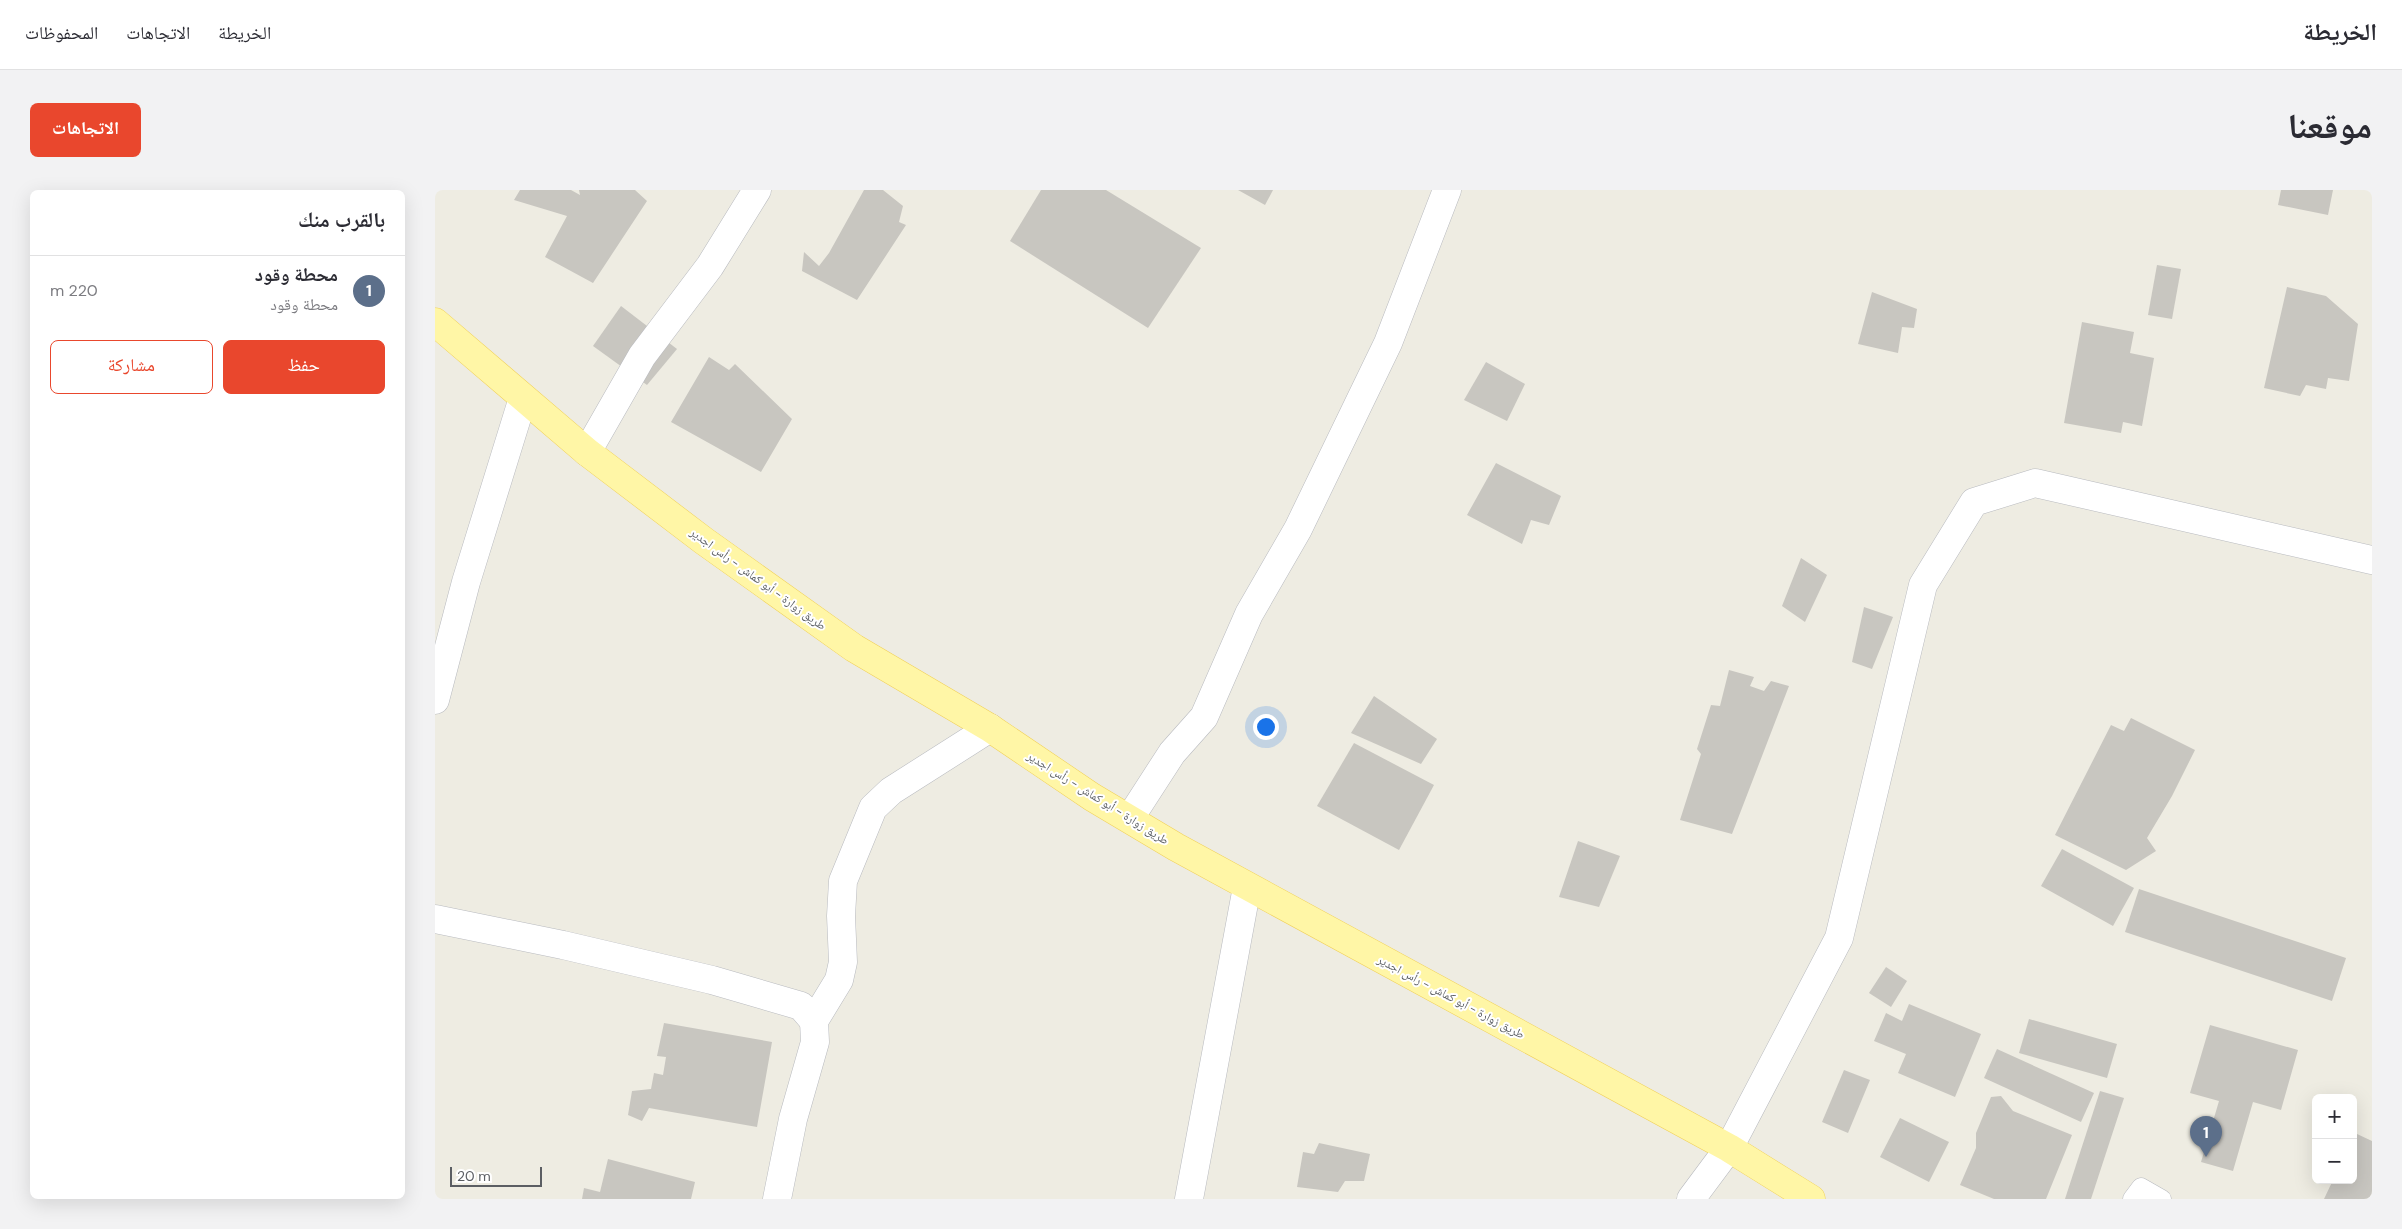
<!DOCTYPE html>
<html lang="ar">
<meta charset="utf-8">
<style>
body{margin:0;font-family:"DM Sans","Noto Naskh Arabic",sans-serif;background:#f2f2f3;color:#2b2b33;direction:rtl}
.controls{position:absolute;right:15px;bottom:15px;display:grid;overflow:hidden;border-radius:8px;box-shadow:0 5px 20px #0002}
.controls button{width:45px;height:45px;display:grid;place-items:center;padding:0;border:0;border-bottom:1px solid #e1e1e2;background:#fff;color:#2b2b33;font:25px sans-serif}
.scale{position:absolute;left:15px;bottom:12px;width:92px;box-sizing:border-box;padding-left:5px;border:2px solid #5b5e63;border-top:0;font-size:14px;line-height:18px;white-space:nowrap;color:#5b5e63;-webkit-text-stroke:4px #fff;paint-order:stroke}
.you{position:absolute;left:830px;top:536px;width:18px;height:18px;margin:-12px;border:4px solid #fff;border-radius:50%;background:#1a73e8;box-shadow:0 0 0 8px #1a73e833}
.badge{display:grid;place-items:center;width:32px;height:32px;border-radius:50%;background:#e9472d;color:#fff;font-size:16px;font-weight:700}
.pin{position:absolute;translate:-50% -41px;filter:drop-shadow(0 1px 2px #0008)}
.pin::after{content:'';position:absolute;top:26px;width:18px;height:15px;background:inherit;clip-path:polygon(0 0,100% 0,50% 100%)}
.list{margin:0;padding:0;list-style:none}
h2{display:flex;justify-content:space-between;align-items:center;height:65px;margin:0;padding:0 20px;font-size:21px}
h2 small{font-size:16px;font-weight:400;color:#7c7c81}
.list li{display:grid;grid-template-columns:32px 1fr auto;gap:15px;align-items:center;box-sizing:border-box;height:70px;padding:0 20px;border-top:1px solid #e1e1e2}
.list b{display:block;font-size:19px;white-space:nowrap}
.list p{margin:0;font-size:16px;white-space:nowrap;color:#7c7c81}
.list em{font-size:16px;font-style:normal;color:#7c7c81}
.actions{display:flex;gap:10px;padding:15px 20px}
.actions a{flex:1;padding:11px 0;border:1px solid #e9472d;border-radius:8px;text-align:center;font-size:18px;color:#e9472d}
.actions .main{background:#e9472d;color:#fff}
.map{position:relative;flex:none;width:1937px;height:1009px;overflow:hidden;direction:ltr;border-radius:8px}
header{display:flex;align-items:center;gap:30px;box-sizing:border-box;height:70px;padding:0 25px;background:#fff;border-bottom:1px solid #e1e1e2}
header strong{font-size:24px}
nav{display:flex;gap:28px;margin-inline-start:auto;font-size:18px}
.intro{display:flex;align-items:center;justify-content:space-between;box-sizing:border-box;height:120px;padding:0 30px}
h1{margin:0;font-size:35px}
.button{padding:12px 22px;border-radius:8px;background:#e9472d;color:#fff;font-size:18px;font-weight:700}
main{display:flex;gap:30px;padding:0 30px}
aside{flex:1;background:#fff;border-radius:8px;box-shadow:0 5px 20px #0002}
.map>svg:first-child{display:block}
.building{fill:#c8c6c0}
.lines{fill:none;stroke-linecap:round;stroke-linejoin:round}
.service-casing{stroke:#b8babf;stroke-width:19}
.minor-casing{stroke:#b8babf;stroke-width:29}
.primary-casing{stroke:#f1d058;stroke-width:29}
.service{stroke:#fff;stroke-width:18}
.minor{stroke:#fff;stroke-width:28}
.primary{stroke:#fff6a6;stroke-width:28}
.labels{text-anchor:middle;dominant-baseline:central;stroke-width:4;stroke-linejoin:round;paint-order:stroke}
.street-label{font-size:12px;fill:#5b5e63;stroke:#fff}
</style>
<header>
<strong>الخريطة</strong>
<nav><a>الخريطة</a><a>الاتجاهات</a><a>المحفوظات</a></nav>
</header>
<div class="intro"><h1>موقعنا</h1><a class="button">الاتجاهات</a></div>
<main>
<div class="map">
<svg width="1937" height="1009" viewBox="0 0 1937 1009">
<rect width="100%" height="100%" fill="#eeece2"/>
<g class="building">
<polygon points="85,0 136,0 145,5 144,0 200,0 212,11 158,93 110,67 132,26 79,10"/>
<polygon points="429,0 448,0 468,16 464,32 471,35 422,110 367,81 369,62 384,76 394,63"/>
<polygon points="606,0 671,0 766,58 713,138 575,51"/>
<polygon points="803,0 838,0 830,15"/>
<polygon points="1846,0 1898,0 1893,25 1843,15"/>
<polygon points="1722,75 1746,79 1737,129 1713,125"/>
<polygon points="1852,97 1891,106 1923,134 1914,191 1893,188 1891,199 1871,195 1865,206 1829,198"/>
<polygon points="1437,102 1482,119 1479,138 1467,137 1463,163 1423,154"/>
<polygon points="186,116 242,159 212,195 158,156"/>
<polygon points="1647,132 1699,142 1695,163 1719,168 1707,236 1688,232 1686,243 1629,233"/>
<polygon points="274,167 294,180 300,174 357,229 326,282 236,232"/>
<polygon points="1051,172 1090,194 1072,231 1029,210"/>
<polygon points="1061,273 1126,306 1114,335 1096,330 1087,354 1032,325"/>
<polygon points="1366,368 1392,385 1370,432 1347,416"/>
<polygon points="1429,417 1458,427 1437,479 1417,472"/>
<polygon points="1294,480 1319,487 1315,496 1329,501 1336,491 1354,496 1297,644 1245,630 1266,564 1262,559 1276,515 1285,516"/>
<polygon points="939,506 1002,549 986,574 916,543"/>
<polygon points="1696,528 1760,560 1737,606 1712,648 1721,661 1691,680 1620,645 1676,535 1689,541"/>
<polygon points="919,553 999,595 964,660 882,616"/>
<polygon points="1143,651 1185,666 1164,717 1124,707"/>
<polygon points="1627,659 1699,698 1678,736 1606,696"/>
<polygon points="1704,699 1911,768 1897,811 1690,742"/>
<polygon points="1451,777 1472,791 1456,817 1434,803"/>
<polygon points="1474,814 1546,844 1520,907 1463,883 1471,864 1439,851 1451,823 1467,831"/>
<polygon points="1594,829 1682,854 1672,888 1584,863"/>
<polygon points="229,833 337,852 322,937 214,918 207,931 193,925 197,901 216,899 219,883 228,885 231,867 222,866"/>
<polygon points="1775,835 1863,860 1846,920 1818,912 1798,981 1766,972 1784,911 1755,903"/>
<polygon points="1562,859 1659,903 1646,932 1549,888"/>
<polygon points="1409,880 1435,890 1413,943 1387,932"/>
<polygon points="1665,901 1689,908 1656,1009 1630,1009"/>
<polygon points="1566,906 1578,921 1637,945 1611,1009 1559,1009 1525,995 1541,958 1541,943 1556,907"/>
<polygon points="1465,928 1514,952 1494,992 1445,967"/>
<polygon points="1922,944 1937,951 1937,1009 1889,1009 1898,990 1918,990 1918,950"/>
<polygon points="884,953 935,964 929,991 910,991 903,1002 862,997 868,962 879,964"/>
<polygon points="173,969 260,992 256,1009 147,1009 149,998 165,1002"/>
</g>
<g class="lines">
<g class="service-casing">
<polyline id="service" points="1697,1009 1706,997 1727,1009"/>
</g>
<g class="minor-casing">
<g id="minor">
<polyline points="152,262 207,166 275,76 322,0"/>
<polyline points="0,510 31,392 88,208"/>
<polyline points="695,628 737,563 769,527 814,424 863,339 953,153 1012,0"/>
<polyline points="0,729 128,755 277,790 366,816 379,831"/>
<polyline points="342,1009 358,929 380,852 379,831 404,790 408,772 406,726 408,691 438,618 456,601 555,538"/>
<polyline points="754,1009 812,697"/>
<polyline points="1256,1009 1294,958 1404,748 1488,395 1539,312 1600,293 1937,370"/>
</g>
</g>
<g class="primary-casing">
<polyline id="primary" points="0,132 152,262 269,351 419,458 555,538 657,607 741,657 1294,958 1376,1009"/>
</g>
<use href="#service" class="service"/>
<use href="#minor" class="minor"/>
<use href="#primary" class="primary"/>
</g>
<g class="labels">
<g class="street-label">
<text transform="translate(323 389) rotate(36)">طريق زوارة - أبو كماش - رأس اجدير</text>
<text transform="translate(663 608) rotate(32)">طريق زوارة - أبو كماش - رأس اجدير</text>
<text transform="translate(1016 807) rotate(28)">طريق زوارة - أبو كماش - رأس اجدير</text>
</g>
</g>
</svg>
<div class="controls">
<button>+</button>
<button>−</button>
</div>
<div class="scale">20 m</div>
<div class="you"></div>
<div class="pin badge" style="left:1771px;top:967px;background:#5c6f8a">1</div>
</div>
<aside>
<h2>بالقرب منك<small></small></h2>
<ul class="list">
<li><span class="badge" style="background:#5c6f8a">1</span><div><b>محطة وقود</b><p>محطة وقود</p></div><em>220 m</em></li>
</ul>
<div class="actions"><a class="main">حفظ</a><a>مشاركة</a></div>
</aside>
</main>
